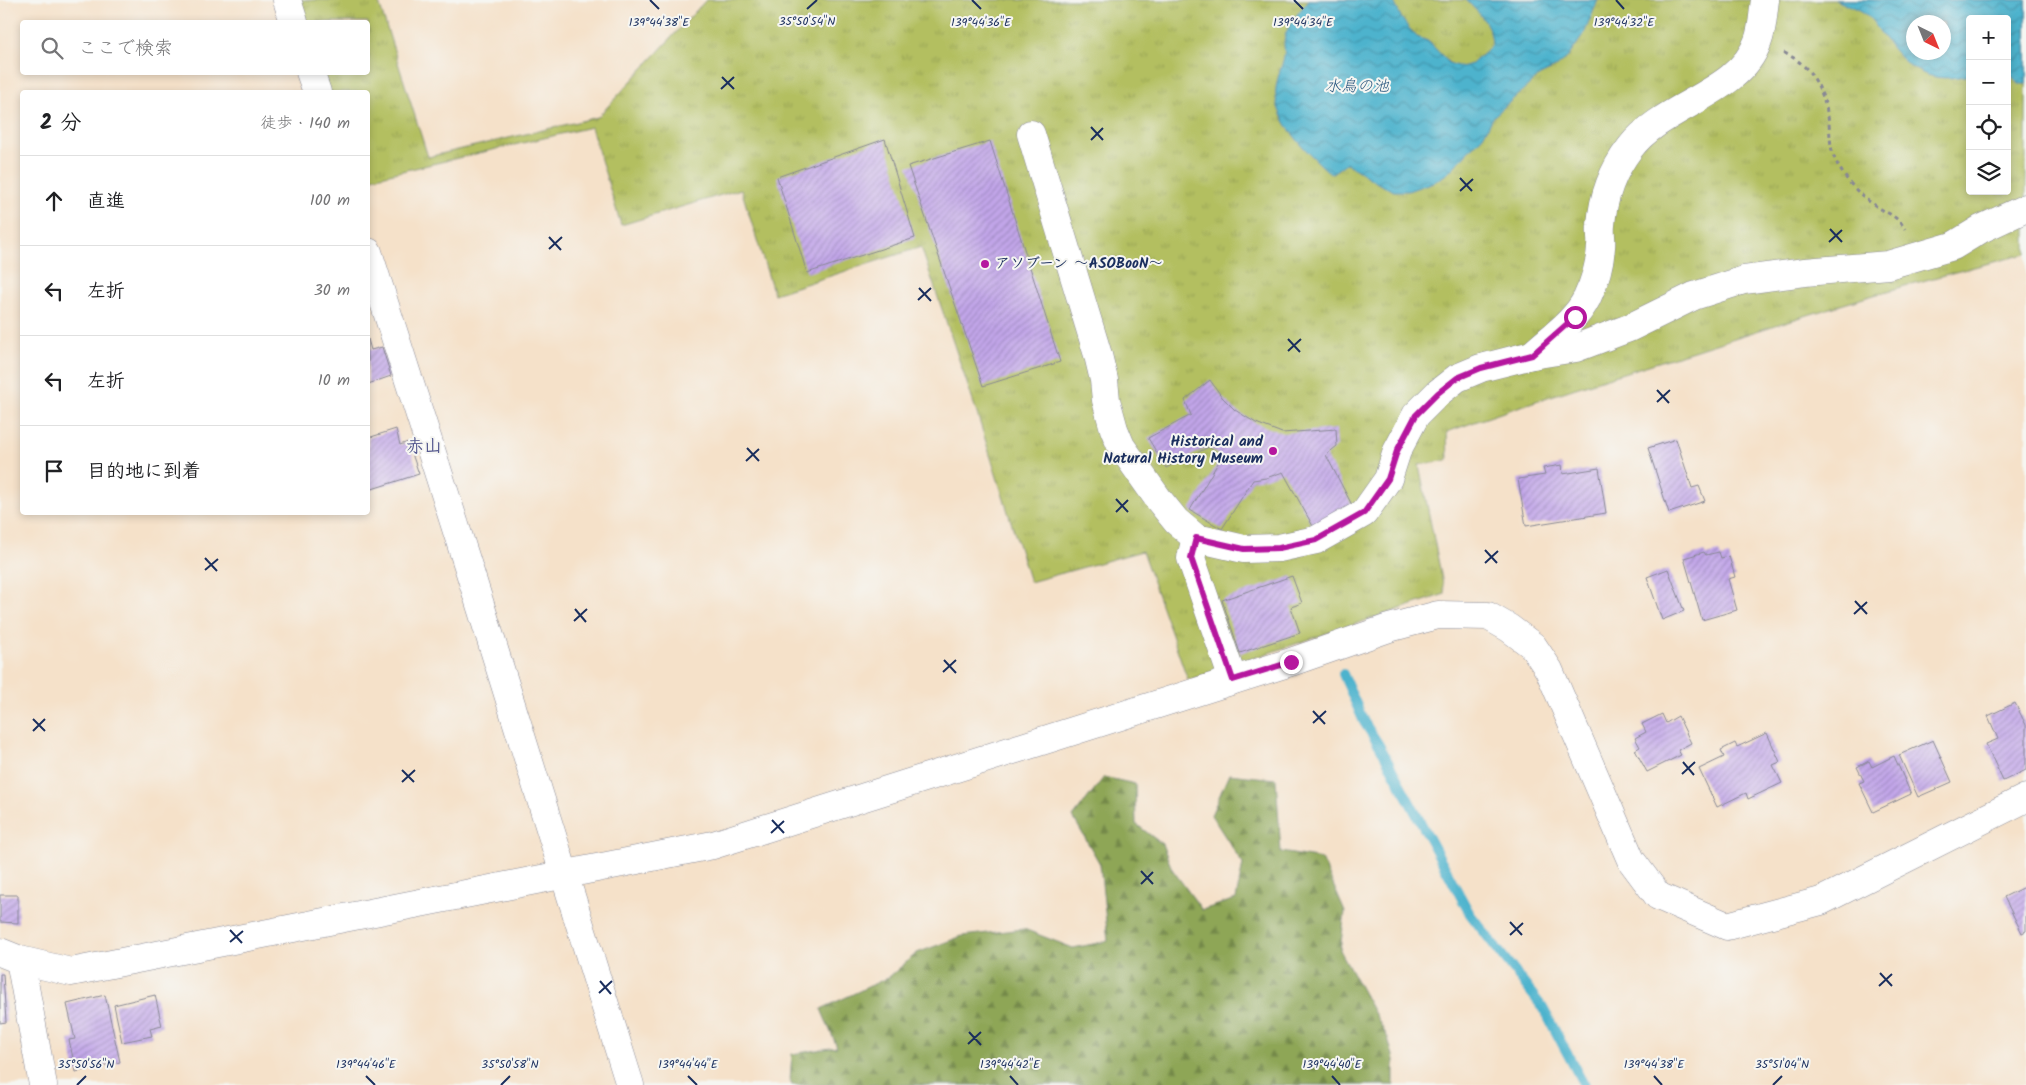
<!DOCTYPE html>
<html lang="ja">
<meta charset="utf-8">
<style>
body{margin:0;font-family:Kalam,"Klee One",sans-serif;background:#f6f6f6;color:#202124}
.controls{position:absolute;right:15px;top:15px;display:grid;overflow:hidden;border-radius:5px;box-shadow:0 2px 8px #0003}
.controls button{width:45px;height:45px;display:grid;place-items:center;padding:0;border:0;border-bottom:1px solid #e0e0e0;background:#fff;color:#202124;font:25px sans-serif}
.compass{position:absolute;left:1906px;top:15px;width:45px;height:45px;border-radius:50%;background:#fff;box-shadow:0 2px 8px #0003;rotate:137deg}
.stop{position:absolute;width:15px;height:15px;margin:-11px;border:4px solid #b5179e;border-radius:50%;background:#fff}
.stop.end{background:#b5179e;border-color:#fff;box-shadow:0 1px 5px #0008}
.list{margin:0;padding:0;list-style:none}
h2{display:flex;justify-content:space-between;align-items:center;height:65px;margin:0;padding:0 20px;font-size:21px}
h2 small{font-size:16px;font-weight:400;color:#757577}
.list li{display:grid;grid-template-columns:32px 1fr auto;gap:15px;align-items:center;box-sizing:border-box;height:90px;padding:0 20px;border-top:1px solid #e0e0e0}
.list b{display:block;font-size:19px;white-space:nowrap}
.list em{font-size:16px;font-style:normal;color:#757577}
.icon{flex:none;width:28px;height:28px;fill:none;stroke:currentColor;stroke-width:2;stroke-linecap:round;stroke-linejoin:round}
.map{position:relative;flex:none;width:2026px;height:1085px;overflow:hidden}
.search{position:absolute;background:#fff;box-shadow:0 2px 8px #0003;left:20px;top:20px;width:350px;height:55px;display:flex;align-items:center;gap:12px;box-sizing:border-box;padding:0 18px;border-radius:5px;color:#757577;font-size:19px}
.panel{position:absolute;background:#fff;box-shadow:0 2px 8px #0003;left:20px;top:90px;width:350px;height:425px;border-radius:5px}
.map>svg:first-child{display:block}
.forest{fill:url(#forest-firs);stroke:#546a5a}
.park{fill:url(#park-tufts);stroke:#67775f;fill-rule:evenodd}
.water{fill:url(#water-waves);stroke:#347196;fill-rule:evenodd}
.lines{fill:none;stroke-linecap:round;stroke-linejoin:round}
.stream{stroke:#4eb3cd;stroke-width:10}
.building{fill:url(#building-hatch)}
.minor-casing{stroke:#888894;stroke-width:29}
.path{stroke:#888894;stroke-width:3;stroke-dasharray:4 4;stroke-linecap:butt}
.minor{stroke:#fff;stroke-width:28}
.route{stroke:#b5179e;stroke-width:6}
.ticks{fill:none;stroke:#1b2f5e;stroke-width:2}
.poi-dot{fill:#b5179e;stroke:#f6f6f2;stroke-width:2}
.labels{text-anchor:middle;dominant-baseline:central;stroke-width:4;stroke-linejoin:round;paint-order:stroke}
.poi-label{font-size:15px;font-weight:bold;fill:#1b2f5e;stroke:#f6f6f2;text-anchor:start}
.water-label{font-size:16px;font-style:italic;fill:#2a577f;stroke:#f6f6f2}
.quarter-label{font-size:18px;font-weight:bold;fill:#55598f;stroke:#f6f6f2}
.ticks-label{font-size:12px;text-anchor:middle;fill:#1b2f5e;stroke:#f6f6f2;stroke-width:4;stroke-linejoin:round;paint-order:stroke}
</style>
<div class="map">
<svg width="2026" height="1085" viewBox="0 0 2026 1085">
<defs>
<pattern id="forest-firs" width="22" height="20" patternUnits="userSpaceOnUse" patternTransform="scale(1.25)"><rect width="22" height="20" fill="#8ea656"/><path d="M5 1l3.5 6h-7zM16 11l3.5 6h-7z" fill="#73884a"/></pattern>
<pattern id="park-tufts" width="24" height="20" patternUnits="userSpaceOnUse" patternTransform="scale(1.25)"><rect width="24" height="20" fill="#b3bf60"/><path d="M3 7l-1-3M5 7V3M7 7l1-3M15 17l-1-3M17 17v-4M19 17l1-3" fill="none" stroke="#99a456"/></pattern>
<pattern id="water-waves" width="16" height="10" patternUnits="userSpaceOnUse" patternTransform="scale(1.25)"><rect width="16" height="10" fill="#4eb3cd"/><path d="M0 5q4-4 8 0t8 0" fill="none" stroke="#4092aa"/></pattern>
<pattern id="building-hatch" width="6" height="6" patternUnits="userSpaceOnUse" patternTransform="scale(1.25)"><rect width="6" height="6" fill="#c2a6e9"/><path d="M-1 1l2-2M0 6l6-6M5 7l2-2" fill="none" stroke="#9d88c0"/></pattern>
</defs>
<rect width="100%" height="100%" fill="#f6f6f2"/>
<filter id="ink" filterUnits="userSpaceOnUse"><feTurbulence type="fractalNoise" baseFrequency=".02" numOctaves="2"/><feDisplacementMap in="SourceGraphic" scale="10" xChannelSelector="R" yChannelSelector="G"/><feConvolveMatrix kernelMatrix="1 2 1 2 8 2 1 2 1" color-interpolation-filters="sRGB"/></filter>
<filter id="wash" filterUnits="userSpaceOnUse"><feTurbulence type="fractalNoise" baseFrequency=".0096" numOctaves="4" result="noise"/><feDisplacementMap in="SourceGraphic" scale="20" xChannelSelector="R" yChannelSelector="G"/><feGaussianBlur stdDeviation="1.12" result="paint"/><feColorMatrix in="noise" values="0 0 0 0 0 0 0 0 0 0 0 0 0 0 0 0 0 1.4 0 .05"/><feComposite in="paint" operator="in"/></filter>
<g filter="url(#wash)">
<rect width="100%" height="100%" fill="#f5e1c9"/>
<polygon class="forest" points="1229,774 1276,779 1281,852 1322,859 1345,912 1340,950 1388,1038 1394,1059 1394,1085 792,1085 790,1081 792,1054 837,1047 821,1009 889,977 917,953 962,936 1024,929 1073,948 1108,941 1100,864 1073,817 1104,777 1135,784 1136,824 1162,844 1172,869 1202,910 1236,899 1243,864 1211,815"/>
<path class="park" d="M299,0H378L428,157L598,117L706,0H2026V254C1917,280 1810,314 1703,348C1617,375 1531,401 1447,432L1448,460L1419,465L1445,594L1188,680L1142,551L1030,582L975,407L921,247L774,294L741,189L621,225L591,127L368,179V92H327L321,73L368,72V22H306ZM1970,19H2007V191H1970ZM1914,22H1944V52H1914Z"/>
<g class="water">
<path d="M1309,0H1393L1402,19L1408,27L1417,37L1428,41L1449,63L1460,67L1472,64L1492,45C1492,25 1479,13 1466,0H1598L1584,34L1568,57L1555,68L1540,75L1494,116L1483,136L1448,173L1436,181L1408,191H1394L1379,184L1346,163L1331,174C1311,156 1280,127 1276,98C1274,85 1281,70 1284,57C1285,51 1284,48 1284,42C1285,27 1300,11 1309,0Z"/>
<path d="M1835,0H2026V84H2019L2007,71V19H1970V75C1931,84 1910,72 1887,42C1881,34 1876,25 1869,17C1861,8 1846,5 1835,0ZM1914,22H1944V52H1914Z"/>
</g>
<g class="lines">
<polyline class="stream" points="1343,674 1364,722 1379,745 1470,914 1543,1008 1584,1085"/>
</g>
<g id="blocks">
<g class="building">
<polygon points="885,139 915,238 807,273 777,177"/>
<polygon points="990,141 1060,362 983,386 908,166"/>
<polygon points="368,339 371,350 382,347 391,376 368,384"/>
<polygon points="1210,380 1222,397 1235,410 1256,423 1282,433 1336,429 1337,446 1326,455 1352,505 1314,528 1283,472 1266,478 1253,480 1222,529 1190,510 1221,458 1209,447 1166,468 1148,438 1191,415 1185,400"/>
<polygon points="396,429 400,445 408,442 419,474 369,490 368,438"/>
<polygon points="1676,439 1692,488 1699,486 1705,501 1669,513 1648,448"/>
<polygon points="1562,465 1563,474 1599,468 1606,513 1526,526 1518,479 1545,475 1543,468"/>
<polygon points="1704,552 1706,555 1719,552 1721,558 1729,556 1735,577 1728,579 1737,610 1702,620 1684,558"/>
<polygon points="1668,569 1684,611 1662,620 1647,577"/>
<polygon points="1292,576 1302,603 1291,607 1300,633 1240,653 1222,600"/>
<polygon points="2015,703 2026,725 2026,770 2003,781 1986,744 1998,739 1988,716"/>
<polygon points="1662,714 1666,723 1678,716 1691,743 1678,750 1681,755 1647,772 1635,750 1640,747 1635,738 1646,732 1642,724"/>
<polygon points="1767,733 1780,762 1773,765 1782,783 1748,799 1746,793 1717,807 1699,769 1724,757 1721,750 1735,743 1737,747"/>
<polygon points="1933,740 1952,782 1918,797 1899,755"/>
<polygon points="1894,756 1911,794 1873,812 1859,783 1864,781 1857,767 1869,761 1872,767"/>
<polygon points="2026,886 2026,931 2022,933 2004,897"/>
<polygon points="0,895 18,895 18,923 0,922"/>
<polygon points="0,974 3,974 6,1022 0,1023"/>
<polygon points="105,995 120,1062 76,1072 69,1040 75,1039 67,1004"/>
<polygon points="155,995 162,1026 150,1029 152,1036 122,1042 114,1005"/>
</g>
</g>
</g>
<g filter="url(#ink)">
<use href="#blocks" fill-opacity="0" stroke="#888894" stroke-width="1"/>
<g class="lines">
<g class="minor-casing">
<g id="minor">
<polyline points="287,0 294,22"/>
<polyline points="310,72 317,92"/>
<polyline points="1031,134 1098,355 1104,380 1106,400 1114,429 1121,446 1159,500 1176,521 1196,538 1244,549 1279,548 1316,540 1364,513 1388,479 1397,451 1416,415 1438,393 1457,378 1481,368 1532,355 1576,348 1629,328 1694,296 1744,280 1805,272 1888,265 1953,246 1981,229 2026,208"/>
<polyline points="368,252 468,566 630,1085"/>
<path d="M1532,355C1551,337 1575,322 1587,298C1594,283 1600,264 1601,247C1602,240 1600,232 1601,225C1603,197 1613,170 1630,148C1663,104 1740,94 1758,41C1763,28 1763,13 1765,0"/>
<polyline points="1196,538 1191,558 1233,680"/>
<polyline points="0,952 20,960 71,972 713,845 1291,662 1389,628 1438,615 1488,616 1509,628 1533,646 1549,670 1631,860 1658,896 1727,926 1821,901 2026,798"/>
<polyline points="20,960 43,1085"/>
</g>
</g>
<path class="path" d="M1784,53C1813,65 1825,94 1829,123C1830,135 1830,147 1834,157C1842,176 1859,196 1876,206C1888,214 1898,216 1905,229"/>
<use href="#minor" class="minor"/>
</g>
</g>
<g class="lines" filter="url(#ink)">
<polyline class="route" points="1291,662 1233,680 1191,558 1196,538 1244,549 1279,548 1316,540 1364,513 1388,479 1397,451 1416,415 1438,393 1457,378 1481,368 1532,355 1575,317"/>
</g>
<path class="ticks" d="M650,0L659,9M972,0L981,9M1294,0L1303,9M1616,0L1624,9M807,9L817,0M722,77L734,89M721,89L734,77M1091,127L1103,140M1091,140L1103,128M1460,178L1472,191M1460,191L1473,179M1830,229L1842,242M549,237L561,250M1829,242L1842,230M549,249L562,237M919,288L931,301M918,300L931,288M1288,339L1300,352M1288,351L1301,339M1657,390L1669,403M1657,402L1670,390M747,448L759,461M746,461L759,449M1116,499L1128,512M1116,512L1128,500M1485,550L1497,563M205,558L217,571M1485,563L1498,551M205,570L218,559M1855,601L1867,614M575,609L586,622M1854,614L1867,602M574,621L587,609M944,660L956,673M943,672L956,660M1313,711L1325,724M33,719L45,731M1313,723L1326,711M33,731L45,719M1683,762L1694,775M402,770L414,782M1682,774L1695,762M402,782L415,770M772,820L784,833M771,833L784,821M1141,871L1153,884M1141,884L1153,872M1510,922L1522,935M230,930L242,943M1510,935L1523,923M230,942L243,931M1880,973L1892,986M600,981L611,994M1879,986L1892,974M599,993L612,981M969,1032L981,1045M968,1044L981,1032M366,1076L375,1085M688,1076L697,1085M1010,1076L1018,1085M1332,1076L1340,1085M1654,1076L1662,1085M77,1085L86,1076M501,1085L510,1076M1773,1085L1782,1076"/>
<g class="poi-dot">
<circle cx="985" cy="264" r="5"/>
<circle cx="1273" cy="451" r="5"/>
</g>
<g class="labels">
<g class="poi-label">
<text x="995" y="264">アソブーン ～ASOBooN～</text>
<text x="1263" y="442" text-anchor="end">Historical and<tspan x="1263" dy="17">Natural History Museum</tspan></text>
</g>
<g class="water-label">
<text x="1357" y="86">水鳥の池</text>
</g>
<g class="quarter-label">
<text x="424" y="447">赤山</text>
</g>
</g>
<g class="ticks-label">
<text x="807" y="25">35°50'54"N</text>
<text x="659" y="26">139°44'38"E</text>
<text x="981" y="26">139°44'36"E</text>
<text x="1303" y="26">139°44'34"E</text>
<text x="1624" y="26">139°44'32"E</text>
<text x="366" y="1068">139°44'46"E</text>
<text x="688" y="1068">139°44'44"E</text>
<text x="1010" y="1068">139°44'42"E</text>
<text x="1332" y="1068">139°44'40"E</text>
<text x="1654" y="1068">139°44'38"E</text>
<text x="86" y="1068">35°50'56"N</text>
<text x="510" y="1068">35°50'58"N</text>
<text x="1782" y="1068">35°51'04"N</text>
</g>
</svg>
<div class="controls">
<button>+</button>
<button>−</button>
<button><svg class="icon" aria-label="locate" viewBox="0 0 24 24"><circle cx="12" cy="12" r="6"/><path d="M12 2v4M12 18v4M2 12h4M18 12h4"/></svg></button>
<button><svg class="icon" aria-label="layers" viewBox="0 0 24 24"><path d="M12 4l9 5-9 5-9-5zM3 14l9 5 9-5"/></svg></button>
</div>
<svg class="compass" viewBox="-18 -18 36 36"><path d="M0-13l5 13h-10z" fill="#e53935"/><path d="M0 13l5-13h-10z" fill="#757577"/></svg>
<div class="stop" style="left:1575px;top:317px"></div>
<div class="stop end" style="left:1291px;top:662px"></div>
<div class="search"><svg class="icon" aria-label="search" viewBox="0 0 24 24"><circle cx="10" cy="10" r="6"/><path d="M15 15l6 6"/></svg>ここで検索</div>
<section class="panel">
<h2>2 分<small>徒歩 · 140 m</small></h2>
<ul class="list">
<li><svg class="icon" aria-label="ahead" viewBox="0 0 24 24"><path d="M12 20V5M6 11l6-6 6 6"/></svg><div><b>直進</b></div><em>100 m</em></li>
<li><svg class="icon" aria-label="left" viewBox="0 0 24 24"><path d="M17 20v-9H6M10 6l-5 5 5 5"/></svg><div><b>左折</b></div><em>30 m</em></li>
<li><svg class="icon" aria-label="left" viewBox="0 0 24 24"><path d="M17 20v-9H6M10 6l-5 5 5 5"/></svg><div><b>左折</b></div><em>10 m</em></li>
<li><svg class="icon" aria-label="arrive" viewBox="0 0 24 24"><path d="M6 21V4h12l-3 4 3 4H6"/></svg><div><b>目的地に到着</b></div></li>
</ul>
</section>
</div>
